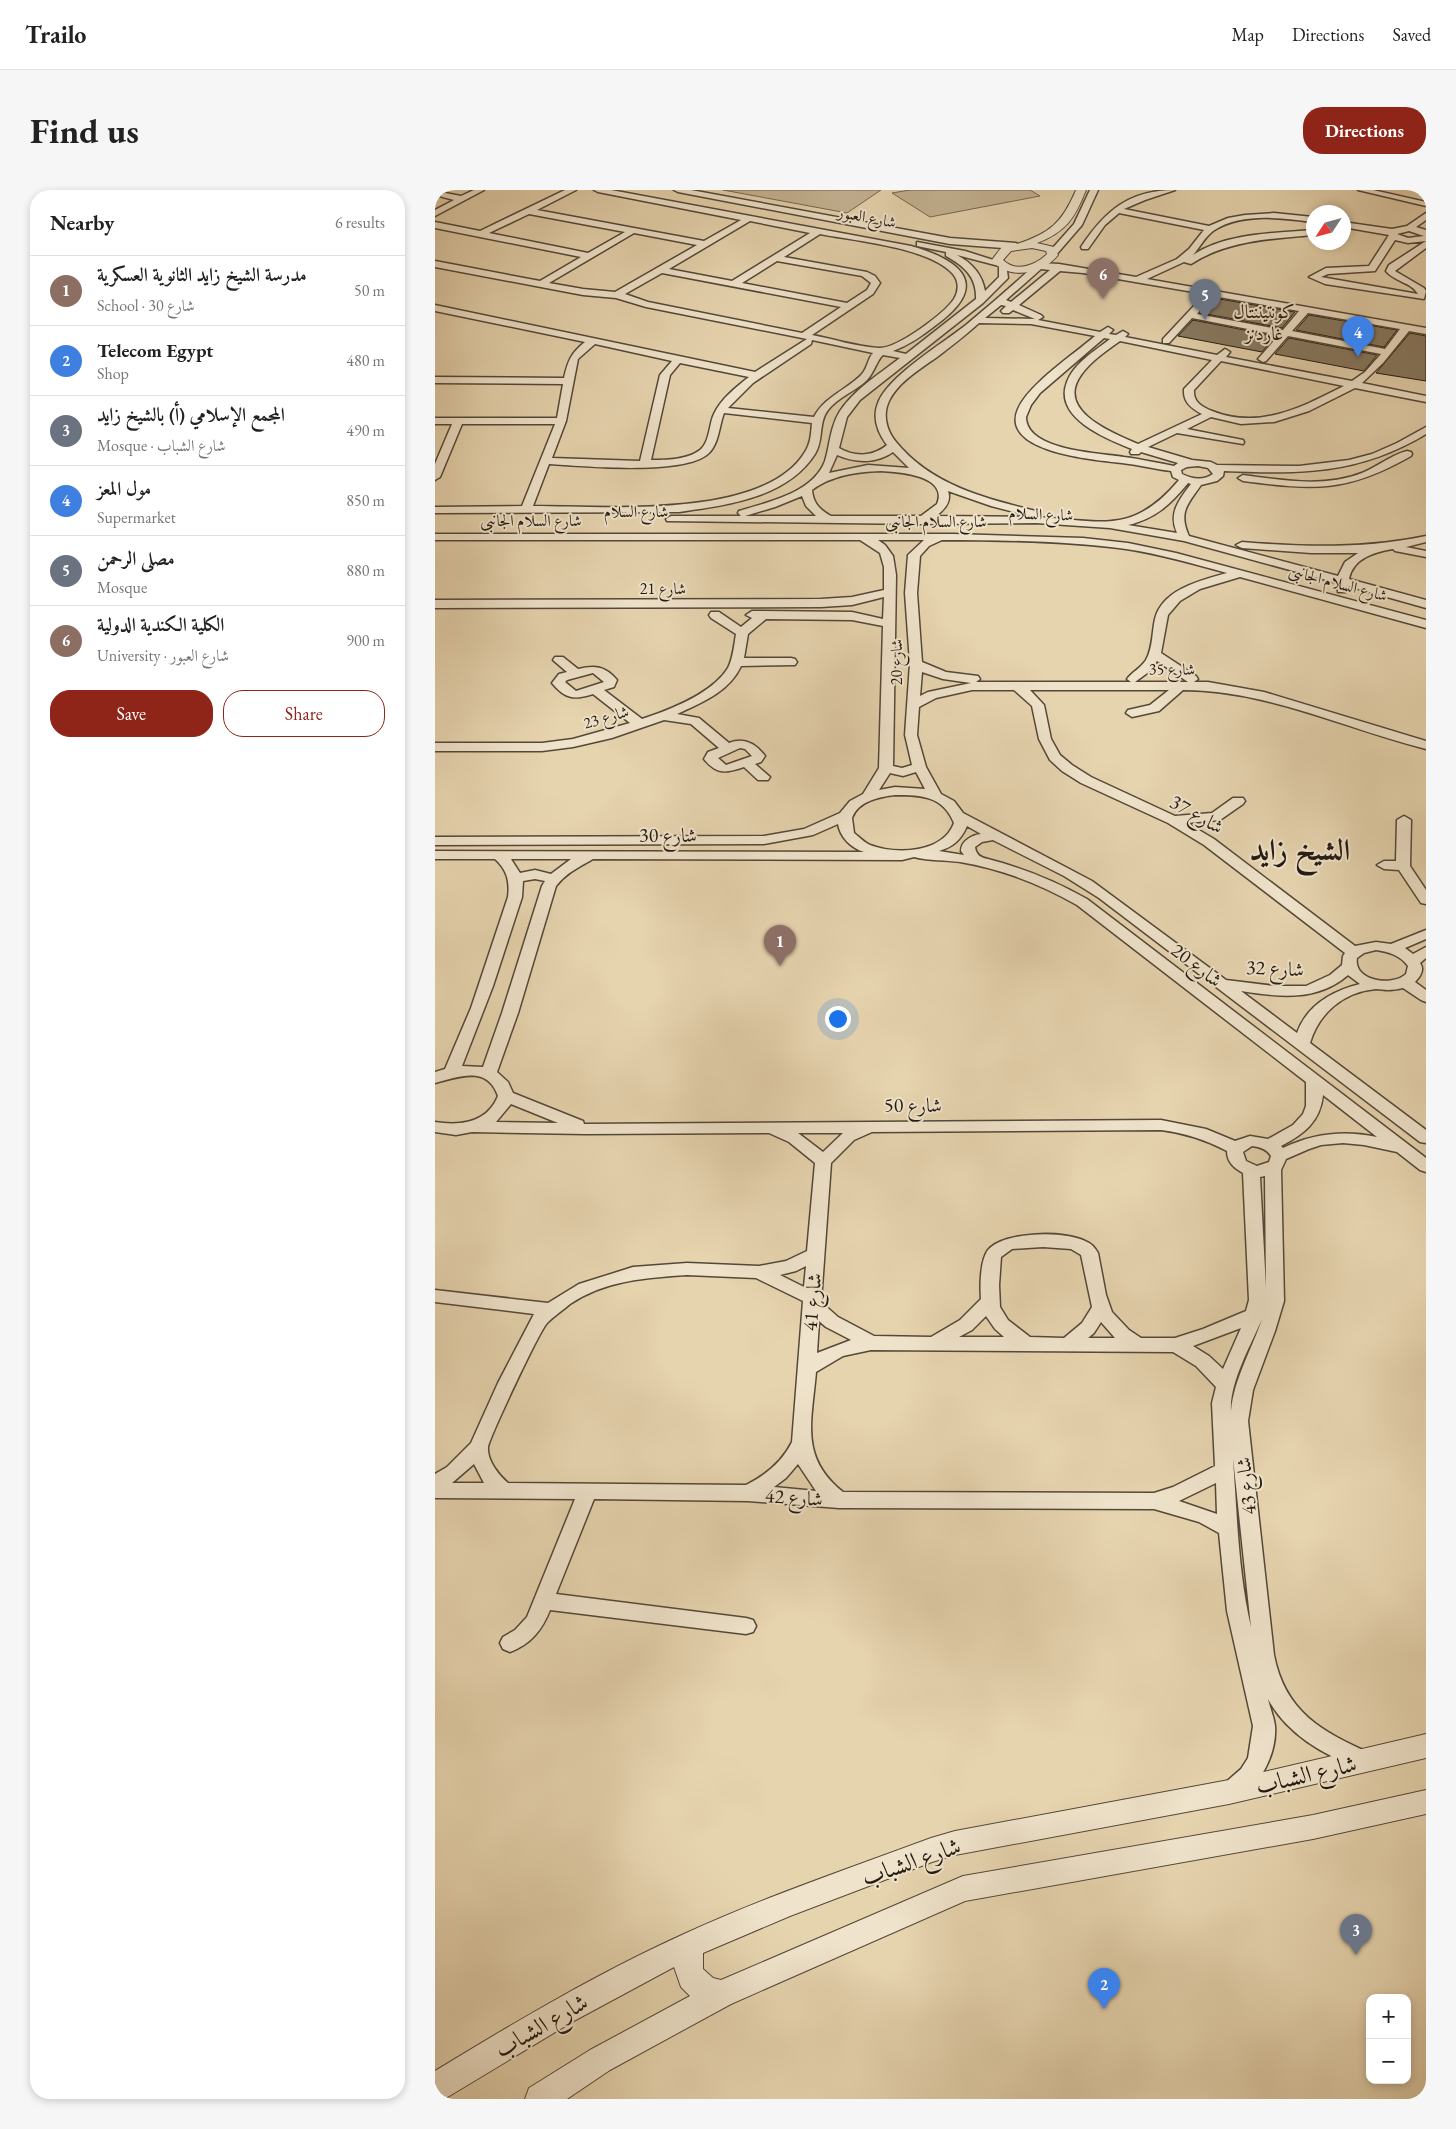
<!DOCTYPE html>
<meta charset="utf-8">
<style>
body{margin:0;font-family:"EB Garamond",Amiri,serif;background:#f6f6f6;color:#222}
.controls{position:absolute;right:15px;bottom:15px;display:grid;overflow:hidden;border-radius:10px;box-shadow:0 2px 8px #0003}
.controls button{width:45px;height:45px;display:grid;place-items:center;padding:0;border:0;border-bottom:1px solid #e0e0e0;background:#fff;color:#222;font:25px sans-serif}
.compass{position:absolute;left:871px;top:15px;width:45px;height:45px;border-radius:50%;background:#fff;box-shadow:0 2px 8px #0003;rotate:234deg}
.you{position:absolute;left:402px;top:828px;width:18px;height:18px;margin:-12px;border:4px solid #fff;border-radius:50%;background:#1a73e8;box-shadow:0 0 0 8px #1a73e833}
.badge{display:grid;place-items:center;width:32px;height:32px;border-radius:50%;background:#8f2418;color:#fff;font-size:16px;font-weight:700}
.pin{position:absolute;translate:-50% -41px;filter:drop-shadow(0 1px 2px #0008)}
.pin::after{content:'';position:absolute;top:26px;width:18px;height:15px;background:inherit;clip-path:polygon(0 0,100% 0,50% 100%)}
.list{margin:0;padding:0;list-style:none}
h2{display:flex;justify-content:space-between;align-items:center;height:65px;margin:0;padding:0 20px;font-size:21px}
h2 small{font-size:16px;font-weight:400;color:#767676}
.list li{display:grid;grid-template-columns:32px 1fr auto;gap:15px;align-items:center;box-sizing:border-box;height:70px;padding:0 20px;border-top:1px solid #e0e0e0}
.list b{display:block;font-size:19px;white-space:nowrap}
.list p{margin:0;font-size:16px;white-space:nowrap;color:#767676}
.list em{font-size:16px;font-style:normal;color:#767676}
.actions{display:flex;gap:10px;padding:15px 20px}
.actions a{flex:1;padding:11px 0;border:1px solid #8f2418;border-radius:20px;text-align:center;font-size:18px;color:#8f2418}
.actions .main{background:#8f2418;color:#fff}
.map{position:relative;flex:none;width:991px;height:1909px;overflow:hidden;border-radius:20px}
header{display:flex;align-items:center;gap:30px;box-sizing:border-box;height:70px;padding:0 25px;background:#fff;border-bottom:1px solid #e0e0e0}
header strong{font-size:24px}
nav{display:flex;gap:28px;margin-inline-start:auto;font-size:18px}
.intro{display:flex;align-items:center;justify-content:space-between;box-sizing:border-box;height:120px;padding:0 30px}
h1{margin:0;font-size:35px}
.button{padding:12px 22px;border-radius:20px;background:#8f2418;color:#fff;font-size:18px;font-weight:700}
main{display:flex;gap:30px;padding:0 30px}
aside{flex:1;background:#fff;border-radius:20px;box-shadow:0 2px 8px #0003}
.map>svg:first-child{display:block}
.green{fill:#c5b494;stroke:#746752}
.building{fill:#887b63;stroke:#231a11}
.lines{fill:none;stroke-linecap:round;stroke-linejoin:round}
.minor-casing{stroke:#544838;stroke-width:3}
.tertiary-casing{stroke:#544838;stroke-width:2}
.minor{fill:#efe3cb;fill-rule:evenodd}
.tertiary{fill:#efe3cb;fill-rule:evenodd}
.labels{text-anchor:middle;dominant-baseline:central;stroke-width:4;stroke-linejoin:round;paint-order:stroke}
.far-street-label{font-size:16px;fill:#231a11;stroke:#efe3cb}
.far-quarter-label{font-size:19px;fill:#231a11;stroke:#efe3cb}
.street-label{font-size:20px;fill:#231a11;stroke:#efe3cb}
.near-street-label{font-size:24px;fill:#231a11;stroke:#efe3cb}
.town-label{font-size:30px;font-weight:bold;fill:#231a11;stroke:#efe3cb}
</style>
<header>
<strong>Trailo</strong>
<nav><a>Map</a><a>Directions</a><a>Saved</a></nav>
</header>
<div class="intro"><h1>Find us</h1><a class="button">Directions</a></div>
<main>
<aside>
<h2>Nearby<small>6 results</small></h2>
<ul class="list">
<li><span class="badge" style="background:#8d6e63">1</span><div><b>مدرسة الشيخ زايد الثانوية العسكرية</b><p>School · شارع 30</p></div><em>50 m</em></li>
<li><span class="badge" style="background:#3f7fe0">2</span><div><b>Telecom Egypt</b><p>Shop</p></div><em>480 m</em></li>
<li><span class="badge" style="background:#6b7280">3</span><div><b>المجمع الإسلامي (أ) بالشيخ زايد</b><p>Mosque · شارع الشباب</p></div><em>490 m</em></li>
<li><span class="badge" style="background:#3f7fe0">4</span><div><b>مول المعز</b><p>Supermarket</p></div><em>850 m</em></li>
<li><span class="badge" style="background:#6b7280">5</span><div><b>مصلى الرحمن</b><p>Mosque</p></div><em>880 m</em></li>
<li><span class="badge" style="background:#8d6e63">6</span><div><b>الكلية الكندية الدولية</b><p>University · شارع العبور</p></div><em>900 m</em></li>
</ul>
<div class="actions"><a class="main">Save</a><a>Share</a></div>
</aside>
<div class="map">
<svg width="991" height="1909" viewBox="0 0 991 1909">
<rect width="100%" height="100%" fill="#e6d4af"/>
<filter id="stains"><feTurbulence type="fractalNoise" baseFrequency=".004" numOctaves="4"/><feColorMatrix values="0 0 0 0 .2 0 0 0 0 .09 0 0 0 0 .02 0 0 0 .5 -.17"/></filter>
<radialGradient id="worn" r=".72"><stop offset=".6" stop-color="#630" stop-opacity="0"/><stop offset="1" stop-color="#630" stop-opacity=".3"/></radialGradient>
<g class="green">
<polygon points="288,0 446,0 412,23"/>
<polygon points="475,0 595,0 605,6 495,27 457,3"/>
</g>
<g class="building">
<polygon points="779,108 860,122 847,138 766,123"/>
<polygon points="874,125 962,140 949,157 861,140"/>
<polygon points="758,130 840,146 827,162 743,146"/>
<polygon points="975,143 991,146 991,191 941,183"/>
<polygon points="854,148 942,165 929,181 840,164"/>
</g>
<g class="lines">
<g class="minor-casing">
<g id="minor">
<polygon points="39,0 49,0 0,26 0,20 19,10 0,5 0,1 26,6"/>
<path d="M130,0H141L102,20L269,51L306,30L163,2L159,0H176L476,56C529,71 555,96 501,135C487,146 474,155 458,161L471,164L541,109C542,87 529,76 511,66V62L482,56V52L530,61L571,74L573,88L548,113L425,210L412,227L404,258C419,267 438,267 452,255C443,243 437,228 443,213C452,187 508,153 531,135C554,116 577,96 600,75L605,73L624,74L701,87L742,69L754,59L769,40L684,23L670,35L653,59H647L646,57C670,21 694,0 740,0L710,10L689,19L774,36L793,28L810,25L839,23L878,27V32C847,28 806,22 778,41C770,47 765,57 758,65C791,43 840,43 878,40V45C836,49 793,50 756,74L749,72L712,89L991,138V144L974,141L948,173L927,193L991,206V212L920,198L874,221L839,232L806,234L776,227L752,239L808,250L809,252L808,254L742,243L713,257L757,270L776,272L782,275L864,276L914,270L937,264L962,253L991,237V244C923,285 865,284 789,281L788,286L782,291L766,295C753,314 743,322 754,346L903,386L910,372L923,363H876L807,358L801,355L807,352C869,357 930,359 991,346V352L971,357L991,361V367L960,361L958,359C940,362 918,368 914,389L991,410V418L913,396L911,402H903L902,393L749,351L675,338L601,333L486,334L232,331L231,329L236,326H306L303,323L304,321C333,312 378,303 390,271C395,255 395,237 405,221C420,199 444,184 465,168L448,165C443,168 439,183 432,190C421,201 403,207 393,220C383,233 389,250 380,264C352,308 292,315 244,322L0,323V317L87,316L120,234H27L5,287L0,290V274L17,234H0V228H122L128,194L0,193V187L129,188C133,171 136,163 150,152L0,121V115L320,182L372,149L211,117L181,108L148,105L0,77V71L105,91L146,67L0,38V32L45,41ZM94,24L190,42L153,63L54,43ZM315,31L375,43L297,91L234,79ZM199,43L262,55L180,102L148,99L114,93ZM385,44C419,51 494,57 518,84C524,91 524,101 519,109C510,123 462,159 444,158C422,157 399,149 377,145L438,104L445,93L440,86L432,82L349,67ZM522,65L564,76V87L550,101C547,84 537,73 522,65ZM342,71L427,86L436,93L432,100L412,113L307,93ZM606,79L615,80L576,112L571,110ZM625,81L648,83L770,104L728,149V153H734L757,128L844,145L823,169L828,172L831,171L853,146L946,164L930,182L917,191L791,167L795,162L790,159L782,165L690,147L693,144L688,141L681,145L674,144L678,140L673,137L665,142L603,130L608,127L606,125L584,115ZM227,83L406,117L367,143L213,112L190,104ZM778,106L864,121L848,140L762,124ZM566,115L571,116L566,121L568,123H574L578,120L600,129L550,128ZM873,123L965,139L950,159L857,141ZM544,133L596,134L660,146C638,165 594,194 583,219C564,263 663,270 687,273C704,275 720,279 736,281L738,287L744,290C698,345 667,331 603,327L606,324L605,322C552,309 497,296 461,252C451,240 447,223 455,209C465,190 489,177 506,164C519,154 532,144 544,133ZM669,148L675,149C660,161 639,173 632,192C618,228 672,249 697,259L695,262L696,264H704L706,262L743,273L739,276C722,273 706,269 689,267C665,263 591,261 591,227L596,215L605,203ZM377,150L438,163C433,168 433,177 427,184C412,200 390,206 379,227L293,218L318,193L376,154ZM685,151L777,170L749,199C748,212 756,218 767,224L703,254C678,243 620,221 646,185C656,171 671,161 685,151ZM160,154L237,171L225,185L205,271L117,268L131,231L143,169ZM786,171L909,196C867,217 825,240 777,221C767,217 758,212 759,200ZM245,173L314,187C301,197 286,209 279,224C274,234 275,252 265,260C252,270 231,270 216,270L235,185ZM289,223L377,233C376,243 376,253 370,262C329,330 168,316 98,316L114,274C147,276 251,286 274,263C284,253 284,236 289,223ZM458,262L474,278L433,275L394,283L402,265C420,273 441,274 458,262ZM763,276L773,278L778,284C768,291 757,289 747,284L746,280L752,277ZM446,281C463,282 514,285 502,314L486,326H396C385,320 378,313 377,300C397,285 422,282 446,281ZM753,293L756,294C744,310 733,323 742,343L693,335C720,329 736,314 753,293ZM513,301L556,316L598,327L501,326C509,320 517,312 513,301ZM367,306L371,316L381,326H310L340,317Z"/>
<polygon points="239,0 256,0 515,48 581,53 585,56 581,59 515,54 243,2"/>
<polygon points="655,0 663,0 647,35 621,65 615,65 615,61 639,34"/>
<polygon points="923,0 938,0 991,12 991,16"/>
<path d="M991,23V30L981,37L991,40V51L973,53L960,50L940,81L893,84L886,87L983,104C976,92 960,92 951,81L954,75L991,51V58L960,81L989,98L991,101L989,109L890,94L874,87L891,78L934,76L954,45L908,37V32L957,39L972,36ZM974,41L989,46L973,48L962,44Z"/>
<path d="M972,261L976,262L977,264L976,266C911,303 880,300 808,291L803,288L808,285C847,290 889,298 927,283C942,277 956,265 972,261Z"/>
<path d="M0,344H518L648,348L693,353L741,363L991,430V438L805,387L765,399L745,411L733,425L726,463L761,486L763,489L759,492H773L829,502L991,551V559C911,539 832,500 748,500L724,521L697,527L691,523L693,520L715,515L734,500H595L609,515L616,549L625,565L637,575L656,587L740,626L777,623L798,608H808L810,611L808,614L785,630L752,633L779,649L920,756L941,752L956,754L991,740V749L970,758L978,764L991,757V768L985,773C990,780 985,787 980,792L991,800V812L986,810L968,798C963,799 958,800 953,800C949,800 945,799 941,799C908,802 884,823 875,853L991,940V953L985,952L664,708L629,686L558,650L547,652L540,657C541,665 546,668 553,669C588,678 620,691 652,709L991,968V982L985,980L962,962L929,955L908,953L886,955L874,959L851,969L846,980L849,1111L840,1141L818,1200L813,1231L839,1465C850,1522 887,1542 937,1564L940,1571L937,1578L929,1580C892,1567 852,1545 833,1509C835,1518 839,1527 840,1536C842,1563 825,1599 799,1609L791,1606L788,1599L791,1592L806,1579L813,1568L818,1536L792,1421L784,1343L764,1332L719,1319L404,1318L313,1311L159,1309L121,1404L311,1428L318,1430L321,1436L318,1442L311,1444L115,1420C107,1440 96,1454 75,1462L68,1459L65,1453L68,1447L80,1440L92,1427L140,1309L0,1308V1284L12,1277L36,1253L63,1193L99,1124L0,1112V1100L113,1113L144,1094L198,1077L252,1073L324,1076L351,1071L372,1061L380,973L354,952L334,943L151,944L37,942L21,945L0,942V932C26,936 52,933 63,906C52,875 24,887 0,893V882L10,879L36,818L73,707C75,691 72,680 60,669H0V661L429,662C416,658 405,647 403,634L378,645L329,654L0,655V647L329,646L369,639L405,623L415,611L428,604L444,578L448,436L417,430L331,429L313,444L309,468H356L360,469L362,472L360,475L306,476C294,502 266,513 242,524L264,528L294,553C309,547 321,554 330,566L326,572L320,574L335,587L333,590H323L309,577C291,583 282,585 269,569L273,562L284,558L256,534L229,530L177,548L138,557L107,561H0V553H107L138,549L195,533L158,504C139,510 130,509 117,493L124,484L132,482L118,470L120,467H128L143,479C160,475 170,476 182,490L179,497L169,500L207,529C234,520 277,504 293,478C298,468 299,456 301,444L276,428L274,425L276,422H284L306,437L317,428L311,425L317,421L417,422L448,429L449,407L417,415L386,417L0,418V410L386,409L417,407L449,400V377L445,363L425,350H0ZM443,350H489L473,365L470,403L475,473L470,545L477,575L467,578L458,576L461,385L458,366L450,355ZM507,350C568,350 631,351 691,359C725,364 759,374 792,383C767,390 727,399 720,429C717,442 718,458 711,470C706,478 697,482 692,489L696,492H541L545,489L543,486L511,482L487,472L482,403L485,366L494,356ZM722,471L753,492H755H700L715,481ZM487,482L508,489L536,493L493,502L485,506ZM158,483L169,492L141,501L130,492L132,490ZM537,500H579L597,516L604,549L615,570L627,581L646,593L733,633L769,655L910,763L908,766L907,775L895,785L871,796H840L791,790L657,691L528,623L519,611L506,604L491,577L482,545L484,517L501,508ZM305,558L310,559L317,566L291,575L283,568ZM481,582L490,599L460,597L444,600L455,583L468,586ZM460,605C487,605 508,606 519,633C508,663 462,665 435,655C430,653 424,647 419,643L417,628C423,611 444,607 460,605ZM532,636L546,644C537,645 526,651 526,661L529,665L504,661C518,657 526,650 532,636ZM479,667C494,671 510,670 525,672C567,679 605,694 642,715L871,892V916L868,924L858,935L833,949L815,946L800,951L771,939L726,930L149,934L148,931L78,903L73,892L62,882L83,823L121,696C131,683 144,677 158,669L467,670ZM76,669H136L116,684L100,680L85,683ZM100,689L110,691L107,696L67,823L48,877L27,876L58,796L87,707L88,691ZM941,760C954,762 965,765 973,776L971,784C957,797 918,791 922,768L929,763ZM913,785L925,794C897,801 872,815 862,843L806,801C843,807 882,812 913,785ZM888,905L942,947C909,940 879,943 848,958L846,956C869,944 885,932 888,905ZM76,914L123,933L61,932ZM726,940C750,943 771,950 792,961C792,972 799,978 808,983L814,1110L811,1121L768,1139L740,1148H706L694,1140L677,1122L671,1105L663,1063C660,1058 657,1054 652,1052C632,1040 569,1041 553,1060C545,1071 545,1096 546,1109L525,1130L496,1147L439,1146L403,1127L386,1112L396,973L419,950L437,942ZM363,943H408L388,962ZM817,956C825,957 832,959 836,966L834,972L822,976L811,971L808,962ZM830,986L831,1098L825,987ZM608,1057L636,1059L646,1065L657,1117L647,1133L629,1148L595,1147L573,1130L565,1117L564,1095L566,1067L577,1059ZM371,1076L369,1097L345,1085L361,1081ZM252,1085L321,1088L368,1111L357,1252C347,1272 331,1285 311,1295L73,1293C64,1285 52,1271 53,1257C55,1246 104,1142 112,1133C118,1127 128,1120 135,1114C171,1090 211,1088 252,1085ZM551,1126L560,1139L569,1147H524L537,1140ZM827,1129C817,1159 799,1189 796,1221C794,1193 816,1155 827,1129ZM384,1131L391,1137L416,1150L382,1163ZM666,1132L680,1148H653L659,1143ZM806,1138L788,1179L774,1166L758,1156ZM436,1160L738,1162L761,1176L781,1197L777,1213L780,1276L738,1297L719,1303L408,1302C364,1267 377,1231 381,1182L408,1166ZM798,1268L816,1437C803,1382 802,1324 798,1268ZM39,1274L49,1293H17ZM363,1274L381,1301L339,1297L351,1288ZM781,1293L782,1324L744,1311Z"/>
<polygon points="969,626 976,630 975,676 991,700 991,714 986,713 964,680 949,679 942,675 949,671 961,671 962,630"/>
</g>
</g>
<g class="tertiary-casing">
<g id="tertiary">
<path d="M641,0H651C640,28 631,42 602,53L619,57L623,65C608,84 573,91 557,70C560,66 565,58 570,55C574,54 578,55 582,54C615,43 627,33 641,0ZM597,58L611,61L612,64C601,75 581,83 568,70L576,61Z"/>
<path d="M991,1544V1568L794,1614L520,1665L497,1672L355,1726L268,1763V1779L278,1788L286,1790L528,1686L878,1625L991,1600V1624L878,1649L530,1711L296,1814L175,1880L132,1909H90L94,1898L155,1860L255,1806L246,1797L239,1777L137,1832L11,1908L0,1909V1881C80,1832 163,1783 249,1744C329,1707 413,1679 496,1648L520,1641L794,1590Z"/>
</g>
</g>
<use href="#minor" class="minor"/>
<use href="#tertiary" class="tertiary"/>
</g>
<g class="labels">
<g class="far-street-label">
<text transform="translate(432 27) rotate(11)">شارع العبور</text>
<text x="201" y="321">شارع السلام</text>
<text transform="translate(606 324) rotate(2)">شارع السلام</text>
<text x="96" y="330">شارع السلام الجانبى</text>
<text x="501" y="331">شارع السلام الجانبى</text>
<text transform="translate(903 393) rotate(15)">شارع السلام الجانبى</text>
<text x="228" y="398">شارع 21</text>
<text transform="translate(461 472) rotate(-90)">شارع 20</text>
<text transform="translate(737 479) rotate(1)">شارع 35</text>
<text transform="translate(171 527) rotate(-16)">شارع 23</text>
</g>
<g class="far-quarter-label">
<text x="829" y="121">كونتيننتال<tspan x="829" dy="22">غاردنز</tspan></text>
</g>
<g class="street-label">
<text transform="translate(762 624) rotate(30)">شارع 37</text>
<text x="233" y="645">شارع 30</text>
<text transform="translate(762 775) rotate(38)">شارع 20</text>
<text transform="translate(840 778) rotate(3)">شارع 32</text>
<text x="478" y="915">شارع 50</text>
<text transform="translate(377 1112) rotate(-85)">شارع 41</text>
<text transform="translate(811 1296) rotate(-96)">شارع 43</text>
<text transform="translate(359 1307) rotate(4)">شارع 42</text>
</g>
<g class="near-street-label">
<text transform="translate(871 1584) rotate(-13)">شارع الشباب</text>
<text transform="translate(476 1671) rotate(-19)">شارع الشباب</text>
<text transform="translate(106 1835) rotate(-30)">شارع الشباب</text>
</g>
<g class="town-label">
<text x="865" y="659">الشيخ زايد</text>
</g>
</g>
<rect width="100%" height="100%" filter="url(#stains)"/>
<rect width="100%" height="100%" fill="url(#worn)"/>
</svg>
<div class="controls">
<button>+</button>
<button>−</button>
</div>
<svg class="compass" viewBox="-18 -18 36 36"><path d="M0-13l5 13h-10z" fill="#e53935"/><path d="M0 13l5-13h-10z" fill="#767676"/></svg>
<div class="you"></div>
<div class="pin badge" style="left:345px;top:776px;background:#8d6e63">1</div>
<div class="pin badge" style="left:669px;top:1819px;background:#3f7fe0">2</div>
<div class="pin badge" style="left:921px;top:1765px;background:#6b7280">3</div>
<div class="pin badge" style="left:923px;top:167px;background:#3f7fe0">4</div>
<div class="pin badge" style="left:770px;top:130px;background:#6b7280">5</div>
<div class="pin badge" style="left:668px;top:109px;background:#8d6e63">6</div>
</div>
</main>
